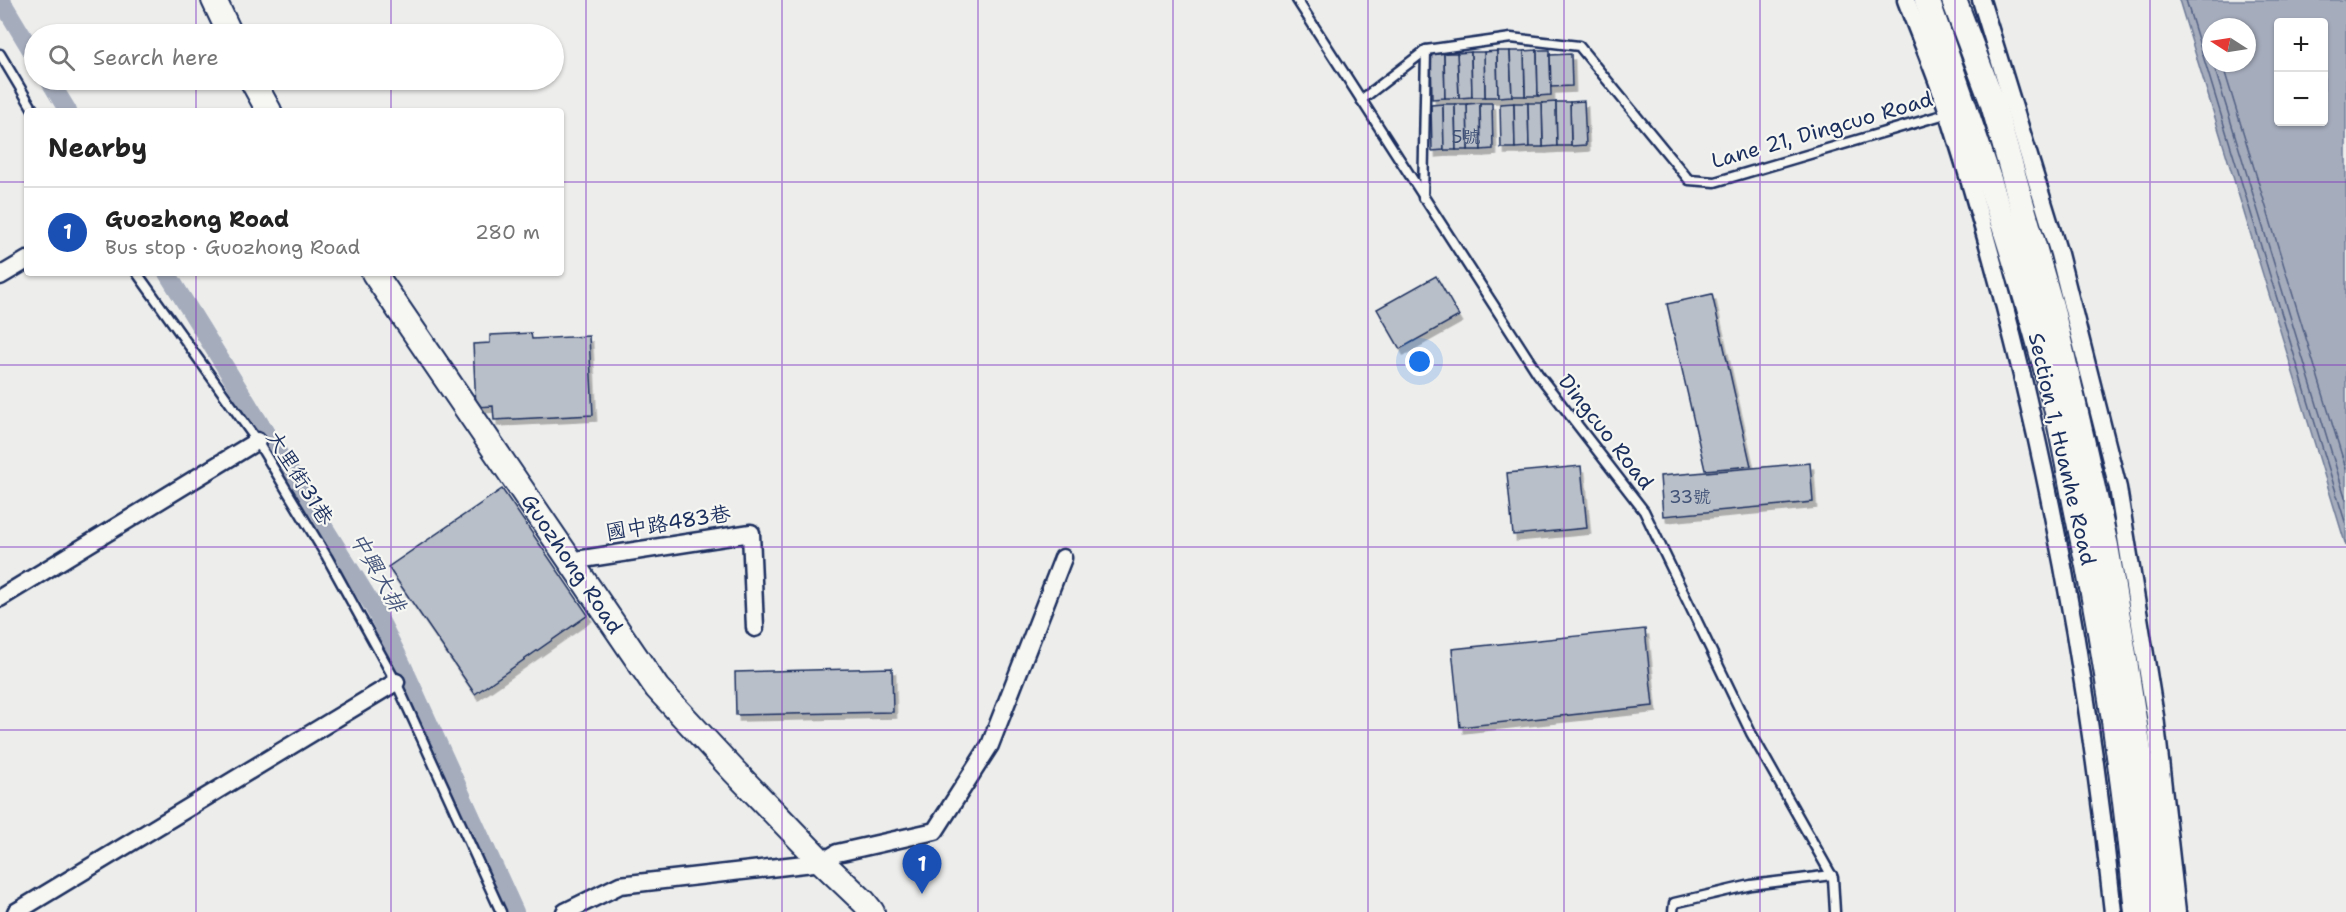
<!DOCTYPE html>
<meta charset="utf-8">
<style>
body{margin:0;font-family:"Shantell Sans","LXGW WenKai TC",sans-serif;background:#f6f6f6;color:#222}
.controls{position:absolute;right:18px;top:18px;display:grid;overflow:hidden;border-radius:6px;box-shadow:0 2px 4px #0004}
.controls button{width:54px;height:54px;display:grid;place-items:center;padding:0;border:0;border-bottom:2px solid #e0e0e0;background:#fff;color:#222;font:30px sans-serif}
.compass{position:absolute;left:2202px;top:18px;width:54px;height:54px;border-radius:50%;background:#fff;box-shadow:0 2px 4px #0004;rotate:282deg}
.you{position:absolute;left:1420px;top:362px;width:21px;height:21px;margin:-15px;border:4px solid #fff;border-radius:50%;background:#1a73e8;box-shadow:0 0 0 9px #1a73e833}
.badge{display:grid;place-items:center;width:39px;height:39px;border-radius:50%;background:#2563eb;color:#fff;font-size:20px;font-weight:700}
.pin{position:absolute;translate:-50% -50px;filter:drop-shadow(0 2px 3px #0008)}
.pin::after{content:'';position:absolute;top:32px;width:21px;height:18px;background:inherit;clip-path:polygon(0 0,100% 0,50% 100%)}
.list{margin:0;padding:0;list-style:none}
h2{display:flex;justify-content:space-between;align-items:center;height:78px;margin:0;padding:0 24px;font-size:26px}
h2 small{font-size:20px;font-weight:400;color:#767676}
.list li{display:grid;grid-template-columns:39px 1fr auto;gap:18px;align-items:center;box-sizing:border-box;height:90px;padding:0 24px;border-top:2px solid #e0e0e0}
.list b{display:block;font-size:22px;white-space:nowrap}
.list p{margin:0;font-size:20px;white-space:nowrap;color:#767676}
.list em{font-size:20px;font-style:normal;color:#767676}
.icon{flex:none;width:33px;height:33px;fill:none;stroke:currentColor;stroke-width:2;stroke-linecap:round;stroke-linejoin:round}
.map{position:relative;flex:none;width:2346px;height:912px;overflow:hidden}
.search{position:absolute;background:#fff;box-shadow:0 2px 4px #0004;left:24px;top:24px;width:540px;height:66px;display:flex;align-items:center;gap:15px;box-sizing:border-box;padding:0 21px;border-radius:33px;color:#767676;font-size:22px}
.panel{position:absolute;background:#fff;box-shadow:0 2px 4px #0004;left:24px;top:108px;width:540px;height:168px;border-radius:6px}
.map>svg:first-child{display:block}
.water{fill:#a5acbc;stroke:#6e7a96;stroke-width:1.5;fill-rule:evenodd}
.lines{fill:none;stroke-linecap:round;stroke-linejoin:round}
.shore{stroke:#526184;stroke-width:1.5}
.canal{stroke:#a5acbc;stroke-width:18}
.building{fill:#b9bfc8;stroke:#1b2f5e;stroke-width:1.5;filter:url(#shadow)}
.lane-casing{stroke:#1b2f5e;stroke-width:13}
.street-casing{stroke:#1b2f5e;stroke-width:21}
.secondary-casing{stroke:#1b2f5e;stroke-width:28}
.lane{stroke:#f6f6f2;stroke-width:8}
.street{stroke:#f6f6f2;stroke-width:16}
.secondary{stroke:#f6f6f2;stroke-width:24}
.grid{fill:none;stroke:#7b2cbf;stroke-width:1.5;stroke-opacity:0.55}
.labels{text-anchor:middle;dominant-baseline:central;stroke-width:4.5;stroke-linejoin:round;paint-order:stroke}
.number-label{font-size:18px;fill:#425378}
.street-label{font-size:21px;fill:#1b2f5e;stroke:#f6f6f2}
.water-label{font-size:22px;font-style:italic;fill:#44547a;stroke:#f6f6f2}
</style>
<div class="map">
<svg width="2346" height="912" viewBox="0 0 2346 912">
<defs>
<filter id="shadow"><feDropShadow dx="3.5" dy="6" stdDeviation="0" flood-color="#0004"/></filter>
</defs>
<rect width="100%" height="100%" fill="#edeeec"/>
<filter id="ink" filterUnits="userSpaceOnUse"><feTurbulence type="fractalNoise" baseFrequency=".0167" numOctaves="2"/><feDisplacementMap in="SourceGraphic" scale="12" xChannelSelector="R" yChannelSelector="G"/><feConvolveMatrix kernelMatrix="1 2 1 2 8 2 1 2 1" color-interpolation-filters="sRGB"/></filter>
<g filter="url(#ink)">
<path class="water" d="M2179,0H2346V546ZM2278,22H2324V122H2278ZM2211,27H2247V63H2211Z"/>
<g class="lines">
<g class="shore">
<polyline points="2186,0 2346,525"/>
<polyline points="2213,63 2346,500"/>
<polyline points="2222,63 2346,469"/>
</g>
<g class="canal">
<polyline points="1,0 34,55"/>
<polyline points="49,80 68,111"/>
<polyline points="167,273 373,606 402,664 515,912"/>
</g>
</g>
<g class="building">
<polygon points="1537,50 1538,96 1525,96 1524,51"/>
<polygon points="1537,50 1550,50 1551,95 1538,96"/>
<polygon points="1497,51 1498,97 1485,97 1484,52"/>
<polygon points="1497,51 1510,51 1512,96 1498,97"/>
<polygon points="1510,51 1524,51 1525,96 1512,96"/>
<polygon points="1471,52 1472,97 1459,98 1457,53"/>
<polygon points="1471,52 1484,52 1485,97 1472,97"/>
<polygon points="1444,53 1445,98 1432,99 1431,54"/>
<polygon points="1444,53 1457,53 1459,98 1445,98"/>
<polygon points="1571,54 1572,86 1551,87 1550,55"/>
<polygon points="1584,101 1586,145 1571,146 1570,102"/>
<polygon points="1556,102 1557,146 1543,147 1542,103"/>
<polygon points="1556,102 1570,102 1571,146 1557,146"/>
<polygon points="1480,103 1481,150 1468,150 1467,104"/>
<polygon points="1480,103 1492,103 1493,149 1481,150"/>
<polygon points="1514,103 1515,148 1501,148 1500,104"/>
<polygon points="1514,103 1528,103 1529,147 1515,148"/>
<polygon points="1528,103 1542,103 1543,147 1529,147"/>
<polygon points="1443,104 1444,150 1432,151 1431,105"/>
<polygon points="1443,104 1455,104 1456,150 1444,150"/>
<polygon points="1455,104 1467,104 1468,150 1456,150"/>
<polygon points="1436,276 1459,316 1400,349 1377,309"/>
<polygon points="1712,294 1751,466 1705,470 1667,304"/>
<polygon points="531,333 532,339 589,336 593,415 494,420 493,406 476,407 473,344 490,343 490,335"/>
<polygon points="1810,463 1813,502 1663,516 1660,476"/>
<polygon points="1581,466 1587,528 1513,535 1507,473"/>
<polygon points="502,489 588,615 475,694 388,567"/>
<polygon points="1645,629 1653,706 1460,727 1452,649"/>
<polygon points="892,668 893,712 736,715 735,672"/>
</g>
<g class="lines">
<g class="lane-casing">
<g id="lane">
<polyline points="1297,0 1538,374 1644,511 1751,733 1833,878 1835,912"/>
<polyline points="0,54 34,111"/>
<polyline points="1361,100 1426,50 1511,38 1579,46 1689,180 1715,182 1949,113"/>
<polyline points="1423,198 1426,50"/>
<polyline points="137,273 257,441 327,557 396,682 501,912"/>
<polyline points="1673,912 1674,903 1751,885 1832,875"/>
</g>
</g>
<g class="street-casing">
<g id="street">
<path d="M1906,0C1920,38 1937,76 1949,115C2032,373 2085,642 2113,912"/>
<polyline points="1981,0 2059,254 2118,488 2155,716 2177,912"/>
<polyline points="0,276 27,260"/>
<polyline points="570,561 751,533 755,628"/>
<polyline points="0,598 257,441"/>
<polyline points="16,912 396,682"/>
<polyline points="565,912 620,885 822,862 837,853 935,831 990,745 1063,558"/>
</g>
</g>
<g class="secondary-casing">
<g id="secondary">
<polyline points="214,0 230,34"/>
<path d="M1927,0C1973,130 2019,262 2053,395C2062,430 2068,466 2075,502C2104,637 2124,775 2137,912"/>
<polyline points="1954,0 1992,101 2051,306 2078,422 2106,546 2121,635 2147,803 2159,912"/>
<polyline points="252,80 269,111"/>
<polyline points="374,273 657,688 734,771 822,862 864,902 872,912"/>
</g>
</g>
<use href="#lane" class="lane"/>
<use href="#street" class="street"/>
<use href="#secondary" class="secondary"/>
</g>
</g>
<path class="grid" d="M196,0V34M391,0V34M586,0V912M782,0V912M978,0V912M1173,0V912M1368,0V912M1564,0V912M1760,0V912M1955,0V912M2150,0V912M196,80V111M391,80V111M0,182H27M561,182H2346M196,273V912M391,273V912M0,365H2346M0,547H2346M0,730H2346"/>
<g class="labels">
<g class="number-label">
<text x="1466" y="137">5號</text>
<text x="1690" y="497">33號</text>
</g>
<g class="street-label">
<text transform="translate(1822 130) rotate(-16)">Lane 21, Dingcuo Road</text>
<text transform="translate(1606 432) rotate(52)">Dingcuo Road</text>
<text transform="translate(2062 449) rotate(77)">Section 1, Huanhe Road</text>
<text transform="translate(300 478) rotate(58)">大里街31巷</text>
<text transform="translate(668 523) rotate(-9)">國中路483巷</text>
<text transform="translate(572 564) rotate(56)">Guozhong Road</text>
</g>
<g class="water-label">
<text transform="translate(378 572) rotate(60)">中興大排</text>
</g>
</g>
</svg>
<div class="controls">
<button>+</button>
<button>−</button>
</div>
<svg class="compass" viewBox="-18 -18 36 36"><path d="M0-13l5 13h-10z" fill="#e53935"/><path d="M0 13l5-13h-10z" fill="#767676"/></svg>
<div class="you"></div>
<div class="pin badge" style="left:922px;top:894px;background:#1a4fb4">1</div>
<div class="search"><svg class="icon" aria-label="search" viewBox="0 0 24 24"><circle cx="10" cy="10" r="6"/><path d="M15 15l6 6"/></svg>Search here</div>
<section class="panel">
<h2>Nearby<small></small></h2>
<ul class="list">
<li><span class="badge" style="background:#1a4fb4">1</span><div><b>Guozhong Road</b><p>Bus stop · Guozhong Road</p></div><em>280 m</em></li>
</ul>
</section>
</div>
